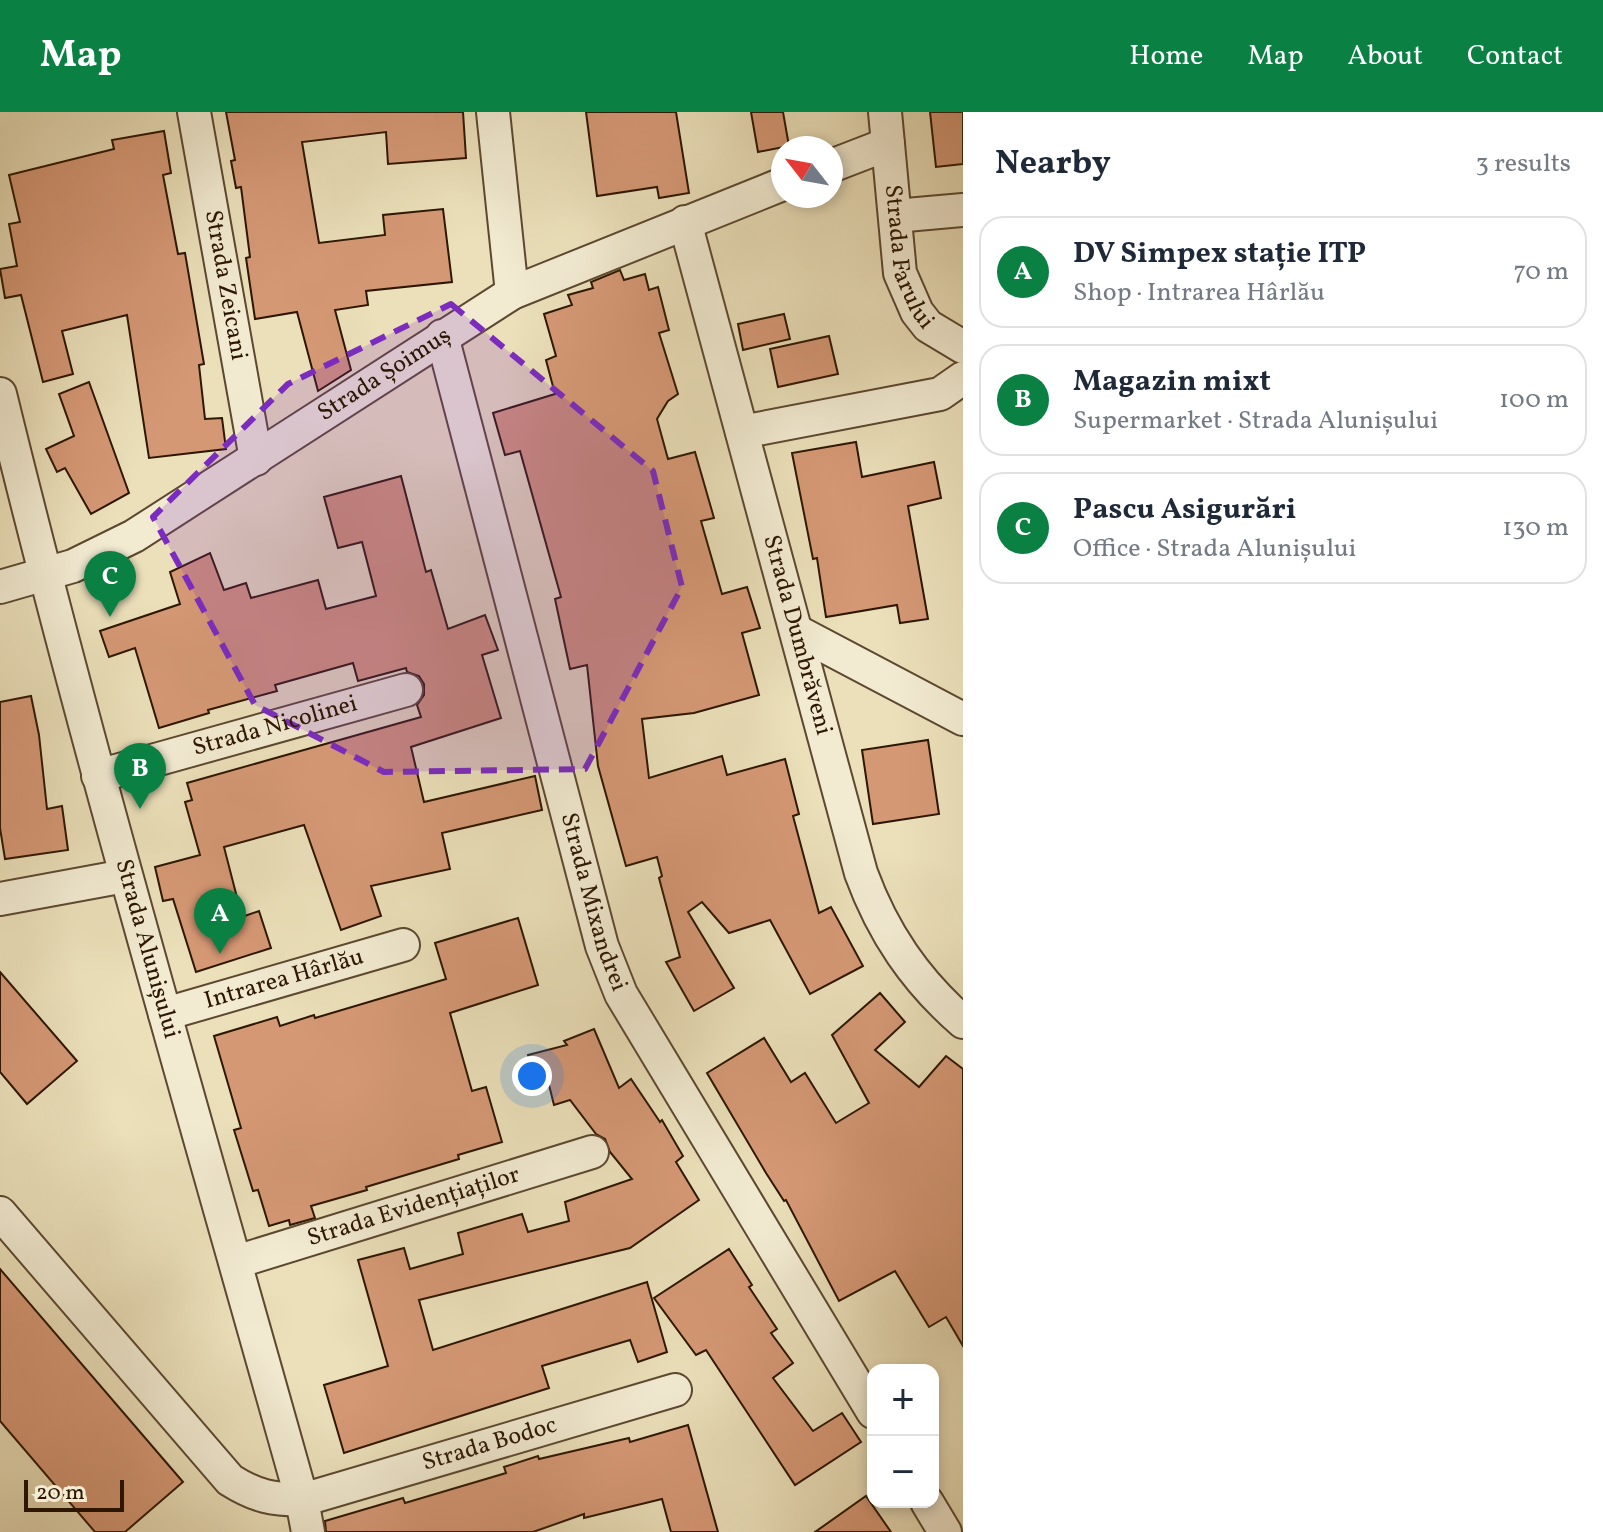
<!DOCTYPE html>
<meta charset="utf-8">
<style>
body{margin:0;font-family:Vollkorn,serif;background:#f6f6f7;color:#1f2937}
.controls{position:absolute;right:24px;bottom:24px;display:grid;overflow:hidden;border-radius:16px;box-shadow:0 4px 12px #0003}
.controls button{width:72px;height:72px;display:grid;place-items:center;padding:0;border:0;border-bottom:2px solid #e0e1e3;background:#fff;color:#1f2937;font:40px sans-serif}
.compass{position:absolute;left:771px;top:24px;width:72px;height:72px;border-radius:50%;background:#fff;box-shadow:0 4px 12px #0003;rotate:301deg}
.scale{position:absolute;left:24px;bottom:20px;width:100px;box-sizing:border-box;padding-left:8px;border:4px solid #2d1602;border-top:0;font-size:22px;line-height:28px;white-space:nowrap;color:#2d1602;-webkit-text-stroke:6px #f2ebd2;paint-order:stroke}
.you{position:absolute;left:532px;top:964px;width:28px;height:28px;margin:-20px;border:6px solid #fff;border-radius:50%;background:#1a73e8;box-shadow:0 0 0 12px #1a73e833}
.badge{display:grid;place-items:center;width:52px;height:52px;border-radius:50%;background:#0b8043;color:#fff;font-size:26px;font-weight:700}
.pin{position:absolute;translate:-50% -66px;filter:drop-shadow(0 2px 4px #0008)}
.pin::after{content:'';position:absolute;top:42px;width:28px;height:24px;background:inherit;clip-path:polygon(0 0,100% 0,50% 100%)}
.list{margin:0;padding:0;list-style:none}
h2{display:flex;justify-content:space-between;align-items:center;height:104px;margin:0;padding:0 32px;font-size:34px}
h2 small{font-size:26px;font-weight:400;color:#747a83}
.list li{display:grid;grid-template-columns:52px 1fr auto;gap:24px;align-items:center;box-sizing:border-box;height:112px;margin:0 16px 16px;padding:0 16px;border:2px solid #e0e1e3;border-radius:24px}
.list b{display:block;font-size:30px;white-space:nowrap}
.list p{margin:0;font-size:26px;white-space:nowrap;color:#747a83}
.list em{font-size:26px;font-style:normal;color:#747a83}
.map{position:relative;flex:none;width:963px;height:1420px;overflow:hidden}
header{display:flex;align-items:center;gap:48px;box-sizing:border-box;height:112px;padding:0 40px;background:#0b8043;color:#fff}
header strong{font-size:38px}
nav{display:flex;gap:44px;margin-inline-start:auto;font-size:28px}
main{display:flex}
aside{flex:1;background:#fff}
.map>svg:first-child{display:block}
.building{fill:#d59875;stroke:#2d1602;stroke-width:2}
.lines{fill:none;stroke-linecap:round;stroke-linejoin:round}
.minor-casing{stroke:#5c4830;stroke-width:36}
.minor{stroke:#f2ebd2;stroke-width:32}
.marked{fill:#7b2cbf;fill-opacity:0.2;stroke:#7b2cbf;stroke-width:6;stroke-dasharray:16 10;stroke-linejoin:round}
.labels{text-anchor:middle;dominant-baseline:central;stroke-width:6;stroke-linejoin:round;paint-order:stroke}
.street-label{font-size:24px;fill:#2d1602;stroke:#f2ebd2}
</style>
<header>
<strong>Map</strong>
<nav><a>Home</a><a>Map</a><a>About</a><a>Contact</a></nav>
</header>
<main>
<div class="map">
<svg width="963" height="1420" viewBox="0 0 963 1420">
<rect width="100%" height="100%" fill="#ebe0ba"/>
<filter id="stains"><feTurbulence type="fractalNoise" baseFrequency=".0025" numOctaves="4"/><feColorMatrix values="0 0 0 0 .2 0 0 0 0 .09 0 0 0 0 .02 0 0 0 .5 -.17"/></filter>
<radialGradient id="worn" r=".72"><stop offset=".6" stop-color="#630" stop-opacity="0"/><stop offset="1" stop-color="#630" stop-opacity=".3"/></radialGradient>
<g class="building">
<polygon points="226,0 463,0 466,46 388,52 386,20 302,30 319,131 385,123 383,103 443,97 452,170 366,179 368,193 335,198 351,258 318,279 297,200 255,207 246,146 250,145 241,75 236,76 231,49 235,48"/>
<polygon points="586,0 676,0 689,81 659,86 657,75 597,84"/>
<polygon points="751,0 783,0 789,34 758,40"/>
<polygon points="930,0 963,0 963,52 936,55"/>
<polygon points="164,19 171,61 163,63 178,142 185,141 204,252 199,253 205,307 222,306 226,337 149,346 127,203 62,219 73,262 43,270 21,183 5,186 0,157 17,154 9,112 20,110 9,63 114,37 112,28"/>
<polygon points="620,158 624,168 645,162 649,178 658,175 669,218 659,221 678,282 668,289 657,307 668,347 695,340 714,406 701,409 722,482 747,475 760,516 742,521 759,583 694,601 642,607 649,666 722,644 727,663 785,647 799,702 793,704 819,801 831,795 863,854 810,882 770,808 729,821 702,790 688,800 734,876 694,899 666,850 680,845 659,766 662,764 657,745 626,754 598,654 587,553 570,557 555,487 561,485 520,339 505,343 493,301 555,282 546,248 556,244 544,202 572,193 568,183 593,176 591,170"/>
<polygon points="784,202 790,227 743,238 738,212"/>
<polygon points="829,224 838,262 778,275 770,237"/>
<polygon points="89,270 129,381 91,402 65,356 57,360 46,337 74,324 59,282"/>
<polygon points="856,330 862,365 934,350 941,386 908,394 928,507 900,511 897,493 826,505 817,446 813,447 792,341"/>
<polygon points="401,364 426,460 431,458 448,517 485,503 498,538 482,543 501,606 411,635 424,690 535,664 542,698 442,721 450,757 371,774 381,804 341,818 304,713 224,735 242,805 259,799 271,836 196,860 173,787 163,789 155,755 200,743 185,690 192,688 187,671 421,605 417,593 424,583 424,572 419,564 407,560 406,556 358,569 353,551 275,573 277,579 208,598 209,601 159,616 135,536 109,545 100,519 180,492 170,460 210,441 224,478 246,471 251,486 318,468 326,497 376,484 362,430 338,436 324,385"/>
<polygon points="31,584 39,623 47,697 62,694 68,738 5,747 0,716 0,590"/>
<polygon points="928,628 939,702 873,712 862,638"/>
<polygon points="518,806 538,873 450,901 472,979 486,975 502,1030 458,1043 459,1047 366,1075 367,1078 311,1094 315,1106 290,1113 289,1108 269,1114 258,1078 253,1079 234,1018 241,1016 214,924 277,905 280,914 314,903 315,906 446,867 435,831"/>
<polygon points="0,860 77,949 27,992 0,960"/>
<polygon points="880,881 905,910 875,938 919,975 946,944 963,957 963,1234 946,1205 929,1215 895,1159 839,1189 786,1088 784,1089 766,1061 707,961 764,926 791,970 805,961 836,1011 869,991 832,923"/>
<polygon points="594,917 619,976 631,967 660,1010 662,1008 683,1044 676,1050 699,1088 630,1136 419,1188 433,1238 647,1170 667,1240 638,1250 630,1228 542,1254 549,1276 344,1341 324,1273 388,1254 358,1148 404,1136 410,1157 463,1142 458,1121 522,1102 528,1120 569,1109 565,1090 632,1067 610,1040 605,1027 596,1022 570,988 554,993 548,969 535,972 528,943 567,933 564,929"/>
<polygon points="729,1137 752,1173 749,1175 777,1217 771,1221 793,1251 773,1266 813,1319 842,1301 861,1330 795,1373 706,1238 696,1243 654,1186"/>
<polygon points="0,1157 183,1370 125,1420 95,1420 0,1309"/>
<polygon points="688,1313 718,1420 671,1420 662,1387 584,1406 584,1402 533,1420 326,1420 325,1409 403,1386 405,1391 506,1361 504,1355 538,1344 539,1347 629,1326 630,1330"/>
<polygon points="866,1384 891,1420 815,1420"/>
</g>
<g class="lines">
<g class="minor-casing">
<g id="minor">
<path id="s1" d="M194,0L256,347"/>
<polyline points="493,0 512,181"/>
<path id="s2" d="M885,0L900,161L917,200L928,214L963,235"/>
<polyline points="831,54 888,32"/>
<polyline points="895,104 963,98"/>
<path id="s3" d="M685,110L861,761C883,821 915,868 963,910"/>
<path id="s4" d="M442,224L602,834L621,882L873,1300"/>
<path id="s5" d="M0,282C91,654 199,1020 302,1388L308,1420"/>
<polyline points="742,320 940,282 963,266"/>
<path id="s6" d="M0,475L73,454L134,424L512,181L783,72"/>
<polyline points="796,519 963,607"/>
<path id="s7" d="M98,664L406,578"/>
<polyline points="0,787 125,764"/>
<path id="s8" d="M165,902L403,833"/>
<path id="s9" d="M0,1101L230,1368C257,1385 272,1387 302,1388L675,1278"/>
<path id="s10" d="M236,1150L592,1040"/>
<polyline points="927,1390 945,1420"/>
</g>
</g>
<use href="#minor" class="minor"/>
</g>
<path class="marked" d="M451,192L653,359L682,475L585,657L384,660L255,593L153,405L288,272Z"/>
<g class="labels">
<g class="street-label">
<text stroke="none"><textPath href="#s2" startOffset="148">Strada Farului</textPath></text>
<text stroke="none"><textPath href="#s1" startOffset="176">Strada Zeicani</textPath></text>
<text stroke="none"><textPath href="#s6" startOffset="442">Strada Șoimuș</textPath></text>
<text stroke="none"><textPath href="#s3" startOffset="428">Strada Dumbrăveni</textPath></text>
<text stroke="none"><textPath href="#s7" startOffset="184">Strada Nicolinei</textPath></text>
<text stroke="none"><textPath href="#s4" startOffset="586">Strada Mixandrei</textPath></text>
<text stroke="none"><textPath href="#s5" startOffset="574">Strada Alunișului</textPath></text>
<text stroke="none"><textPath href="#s8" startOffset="124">Intrarea Hârlău</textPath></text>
<text stroke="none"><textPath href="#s10" startOffset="186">Strada Evidențiaților</textPath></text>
<text stroke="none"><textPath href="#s9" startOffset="624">Strada Bodoc</textPath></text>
</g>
</g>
<rect width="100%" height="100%" filter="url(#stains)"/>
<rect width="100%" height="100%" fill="url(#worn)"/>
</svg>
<div class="controls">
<button>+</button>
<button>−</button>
</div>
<svg class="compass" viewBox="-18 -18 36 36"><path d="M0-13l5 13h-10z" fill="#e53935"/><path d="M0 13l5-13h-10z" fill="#747a83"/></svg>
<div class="scale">20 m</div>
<div class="you"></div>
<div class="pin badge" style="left:220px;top:842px">A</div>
<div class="pin badge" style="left:140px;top:697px">B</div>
<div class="pin badge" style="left:110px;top:505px">C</div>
</div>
<aside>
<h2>Nearby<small>3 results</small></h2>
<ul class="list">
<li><span class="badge">A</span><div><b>DV Simpex stație ITP</b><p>Shop · Intrarea Hârlău</p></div><em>70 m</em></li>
<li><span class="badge">B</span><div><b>Magazin mixt</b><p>Supermarket · Strada Alunișului</p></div><em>100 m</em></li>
<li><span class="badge">C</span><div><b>Pascu Asigurări</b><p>Office · Strada Alunișului</p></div><em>130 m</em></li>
</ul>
</aside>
</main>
